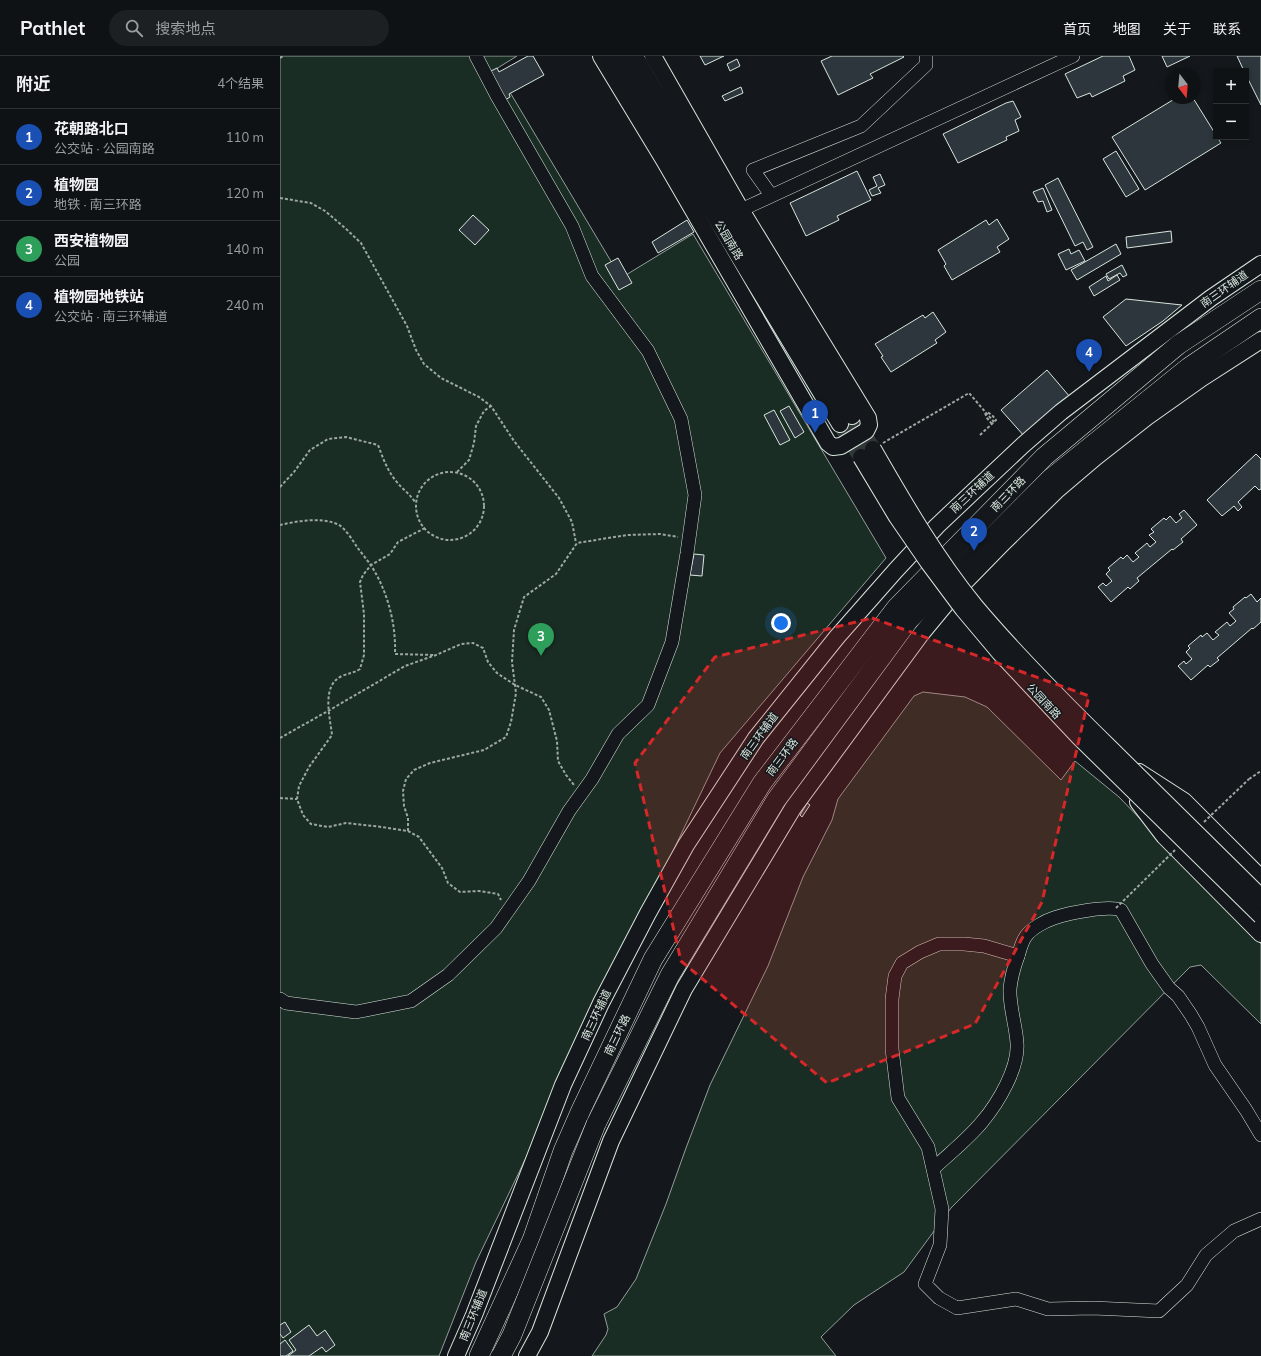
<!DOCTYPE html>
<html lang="zh">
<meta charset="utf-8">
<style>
body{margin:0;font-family:Mulish,"Noto Sans SC",sans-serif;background:#1d2022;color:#f1f3f6}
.controls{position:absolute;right:12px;top:12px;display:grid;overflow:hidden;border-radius:0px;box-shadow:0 2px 6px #0003}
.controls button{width:36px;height:36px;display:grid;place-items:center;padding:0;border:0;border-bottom:1px solid #2f3234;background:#0f1215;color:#f1f3f6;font:20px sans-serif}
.compass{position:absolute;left:885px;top:12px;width:36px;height:36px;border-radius:50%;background:#0f1215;box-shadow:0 2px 6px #0003;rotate:164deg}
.you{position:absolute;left:501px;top:567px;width:14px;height:14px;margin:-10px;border:3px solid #fff;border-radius:50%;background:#1a73e8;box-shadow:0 0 0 6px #1a73e833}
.badge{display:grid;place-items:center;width:26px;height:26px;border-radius:50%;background:#ffb74d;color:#fff;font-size:13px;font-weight:700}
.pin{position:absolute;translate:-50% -33px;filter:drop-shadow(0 1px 2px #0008)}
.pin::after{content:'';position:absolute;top:21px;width:14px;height:12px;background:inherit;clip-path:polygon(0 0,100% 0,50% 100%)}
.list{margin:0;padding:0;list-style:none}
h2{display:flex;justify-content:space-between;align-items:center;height:52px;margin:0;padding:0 16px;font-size:17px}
h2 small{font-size:13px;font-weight:400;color:#9b9ea0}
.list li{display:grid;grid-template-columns:26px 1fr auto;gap:12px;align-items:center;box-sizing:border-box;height:56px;padding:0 16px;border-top:1px solid #2f3234}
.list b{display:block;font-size:15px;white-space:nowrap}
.list p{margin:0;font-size:13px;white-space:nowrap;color:#9b9ea0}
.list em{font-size:13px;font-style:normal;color:#9b9ea0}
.icon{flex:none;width:22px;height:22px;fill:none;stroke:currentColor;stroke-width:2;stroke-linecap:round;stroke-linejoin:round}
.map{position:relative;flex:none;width:981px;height:1300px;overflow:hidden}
header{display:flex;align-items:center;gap:24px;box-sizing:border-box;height:56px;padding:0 20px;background:#0f1215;border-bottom:1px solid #2f3234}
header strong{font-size:19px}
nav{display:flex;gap:22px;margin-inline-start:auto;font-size:14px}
.search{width:280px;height:36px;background:#1d2022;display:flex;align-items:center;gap:10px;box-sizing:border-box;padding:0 14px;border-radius:22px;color:#9b9ea0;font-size:15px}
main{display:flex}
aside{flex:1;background:#0f1215}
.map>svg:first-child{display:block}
.green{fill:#1a2d24;stroke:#939e99}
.building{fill:#2c363c;stroke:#d8e6dc}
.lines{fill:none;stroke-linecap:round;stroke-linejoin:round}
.major-tunnel{stroke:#313739;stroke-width:16;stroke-dasharray:16 8;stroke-linecap:butt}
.minor-casing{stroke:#d8e6dc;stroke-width:14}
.major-casing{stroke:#d8e6dc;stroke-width:18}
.highway-casing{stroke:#d8e6dc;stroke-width:20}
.path{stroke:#9da8a2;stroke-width:2;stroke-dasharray:3 2;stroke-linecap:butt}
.minor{stroke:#14181c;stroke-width:13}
.major{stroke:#14181c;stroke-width:16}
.highway{stroke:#14181c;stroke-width:19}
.major-bridge-casing{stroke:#d8e6dc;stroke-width:18;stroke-linecap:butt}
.highway-bridge-casing{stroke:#d8e6dc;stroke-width:20;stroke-linecap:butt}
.path-bridge{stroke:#9da8a2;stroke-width:2;stroke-dasharray:3 2;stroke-linecap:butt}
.major-bridge{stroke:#14181c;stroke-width:16}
.highway-bridge{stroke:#14181c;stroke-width:19}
.marked{fill:#d62828;fill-opacity:0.2;stroke:#d62828;stroke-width:3;stroke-dasharray:8 5;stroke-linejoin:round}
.labels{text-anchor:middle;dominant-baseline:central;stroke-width:3;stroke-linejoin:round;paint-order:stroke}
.street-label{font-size:11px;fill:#d8e6dc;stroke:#14181c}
</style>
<header>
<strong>Pathlet</strong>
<div class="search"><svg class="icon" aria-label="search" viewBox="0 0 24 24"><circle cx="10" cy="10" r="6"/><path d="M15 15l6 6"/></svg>搜索地点</div>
<nav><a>首页</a><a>地图</a><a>关于</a><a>联系</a></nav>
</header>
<main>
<aside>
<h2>附近<small>4个结果</small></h2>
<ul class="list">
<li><span class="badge" style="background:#1a4fb4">1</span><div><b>花朝路北口</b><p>公交站 · 公园南路</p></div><em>110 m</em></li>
<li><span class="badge" style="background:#1a4fb4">2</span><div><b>植物园</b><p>地铁 · 南三环路</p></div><em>120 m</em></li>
<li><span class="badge" style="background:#2e9e5b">3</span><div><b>西安植物园</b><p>公园</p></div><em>140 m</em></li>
<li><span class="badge" style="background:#1a4fb4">4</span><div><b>植物园地铁站</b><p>公交站 · 南三环辅道</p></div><em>240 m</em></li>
</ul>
</aside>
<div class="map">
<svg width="981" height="1300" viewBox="0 0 981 1300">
<rect width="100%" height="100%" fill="#14181c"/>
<g class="green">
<polygon points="0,0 237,0 216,13 341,222 413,178 606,502 440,697 196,1206 159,1300 0,1300"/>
<polygon points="643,636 685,641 707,651 781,724 795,705 839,741 981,888 981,968 921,909 910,911 671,1152 624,1216 574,1249 541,1281 556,1300 312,1300 326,1279 328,1273 324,1258 337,1251 356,1223 386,1148 406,1092 430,1029 488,910 523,821 552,764 558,743 634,640"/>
</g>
<g class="building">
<polygon points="248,0 253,0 264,19 229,38 230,41 225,44 207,17 217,12 219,16"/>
<polygon points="420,0 444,0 425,9"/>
<polygon points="552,0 623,0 624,1 590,18 593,22 558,39 541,5"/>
<polygon points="823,0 849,0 855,14 843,20 845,25 812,41 810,37 797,42 785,18"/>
<polygon points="882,0 910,0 887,11"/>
<polygon points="957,0 981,0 981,49 966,19 966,15 964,15"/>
<polygon points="457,3 460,10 450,15 447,8"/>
<polygon points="461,31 463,37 445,45 442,40"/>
<polygon points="896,42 913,42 936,79 936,81 937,81 941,87 865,134 832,81"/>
<polygon points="733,45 741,61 735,64 739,75 726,81 727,84 678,107 663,78 726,47"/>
<polygon points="836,95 859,133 846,141 823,103"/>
<polygon points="577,115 591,144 557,160 559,164 526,180 510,147"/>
<polygon points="600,118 605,129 598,132 601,137 592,140 589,134 597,130 593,121"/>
<polygon points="778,122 813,191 807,194 803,186 795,190 765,129"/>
<polygon points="763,132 772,154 767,156 763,145 758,146 753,136"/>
<polygon points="193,159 209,174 195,189 179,174"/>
<polygon points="717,163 729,183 717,191 720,196 672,224 664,210 666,208 658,194 706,164 709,169"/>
<polygon points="407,164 414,176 378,197 372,186"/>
<polygon points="891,175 892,186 847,192 846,181"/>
<polygon points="836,188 841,198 797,224 791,214"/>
<polygon points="789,193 791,198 799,194 805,205 786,214 778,198"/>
<polygon points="338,202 352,227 339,234 325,209"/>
<polygon points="842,209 847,219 843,221 840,217 829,223 826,218"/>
<polygon points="837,219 840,224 814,240 809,231 826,220 828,225"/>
<polygon points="846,243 902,249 883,265 846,290 823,261"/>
<polygon points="653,256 666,276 655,284 657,287 611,316 601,301 603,300 595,288 643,259 645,262"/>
<polygon points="767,314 790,341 745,381 721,354"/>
<polygon points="509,350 524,376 515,382 500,355"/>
<polygon points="494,354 510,384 500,389 484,359"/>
<polygon points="976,398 981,403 981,433 979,434 975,430 958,446 962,451 958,455 954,450 942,460 927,444"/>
<polygon points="904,454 917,469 901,483 903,486 893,494 892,493 857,522 859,525 850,533 848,531 831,546 818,531 823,527 826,530 832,525 826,518 830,514 828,512 841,501 843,503 847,499 853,506 859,501 855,497 867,487 870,491 876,486 869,479 874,476 871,473 884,462 886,464 890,460 896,467 902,462 899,458"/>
<polygon points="414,498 424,499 422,520 410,519"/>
<polygon points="971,538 977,546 981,542 981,566 973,573 972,572 937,602 939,604 930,611 928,609 911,624 898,610 904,605 906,608 912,603 906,596 910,592 908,590 921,579 922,581 927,577 933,584 939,579 935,576 947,566 950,570 956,565 949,557 954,553 953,551 965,541 966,542"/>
<polygon points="527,747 530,749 522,761 520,759"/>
<polygon points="5,1266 11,1276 3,1282 0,1278 0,1269"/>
<polygon points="29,1269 37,1280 45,1274 55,1289 46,1296 42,1291 29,1300 8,1300 16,1294 9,1284"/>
<polygon points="5,1284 13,1295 6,1300 0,1300 0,1288"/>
</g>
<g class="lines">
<g class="major-tunnel">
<polyline points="572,360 593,393"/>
<polyline points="560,368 581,401"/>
</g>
<g class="minor-casing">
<g id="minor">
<polyline points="491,139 473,114 581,70 646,9 646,0"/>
<polyline points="461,154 793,0"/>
<polyline points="0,943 6,947 76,956 131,945 168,919 216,872 249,825 289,755 312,723 338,678 368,649 392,586 407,497 415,439 401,363 368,295 312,220 292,170 217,40 196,0"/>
<path d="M981,1079L966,1054L935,1009L918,971L911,959L898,940L889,932L872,908L841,854C828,849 789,857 774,862C765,865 752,872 746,880C742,885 740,894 738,900L704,890L684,888H659L640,896L622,907L615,920L612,943V993L618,1042L648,1091L662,1153L660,1189L645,1228L659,1242L677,1252L736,1243L768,1253L813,1252L879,1255L907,1229L926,1199L954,1175L981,1163"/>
<path d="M654,1112C670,1097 688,1083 702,1066C718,1047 739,1012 737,987C736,970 729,949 730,933C731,921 734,911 738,900"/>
</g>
</g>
<g class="major-casing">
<g id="major">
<polyline points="321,0 384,104 548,387 553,391 561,390 586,375 589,369 588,362 461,154 373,0"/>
<polyline points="338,0 560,368"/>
<polyline points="355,0 375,35 572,360"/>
<polyline points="859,716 904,745 981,822"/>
<polyline points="858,746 884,780 981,878"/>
<polyline points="176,1300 194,1259 283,1029 321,947 368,857 406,789 476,682 557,581 616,514 657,470 694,435 743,389 781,356 931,242 981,208"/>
<polyline points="247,1300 260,1276 331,1085 404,933 513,752 641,578 679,532 722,488 776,435 816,401 867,361 922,322 981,284"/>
</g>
</g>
<g class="highway-casing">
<g id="highway">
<polyline points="316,1068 390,919 496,744 629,564 770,423 909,311 981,262"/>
<polyline points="199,1300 252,1184 283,1095 301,1054 373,903 482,727 616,552 764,401 898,289 981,234"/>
</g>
</g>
<g class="path">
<polyline points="0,2 3,0"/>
<polyline points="0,142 31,147 45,155 65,172 81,187 127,270 136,294 144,308 161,322 199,341 211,350 234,385 279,442 292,466 296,487"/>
<polyline points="705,357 707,362 712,368"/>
<polyline points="700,379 716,364 712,359 707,356"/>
<polyline points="603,387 689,337 714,366"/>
<circle cx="170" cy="450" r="34"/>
<polyline points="177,416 189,404 194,387 196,370 204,355 211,350"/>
<path d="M0,431L14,416L30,394L48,383L66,381L98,389C103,402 107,414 116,425C122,433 129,437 135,446"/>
<path d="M0,469C17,465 41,461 57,468C65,471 73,485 77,491C83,499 90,507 95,516C109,541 116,570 115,598L155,599"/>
<path d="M145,472L118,486L110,498L91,509L83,519L80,526L84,558V599L80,613C74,617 69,617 62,620C41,629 50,661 52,679L29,711L19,730L17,743L23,759L31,768L48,771L66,767L102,771L128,775L139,781L162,812L168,827L180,836L199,835L218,838L221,844"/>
<polyline points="0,682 48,655 125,610 156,599 181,588 193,587 203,592 208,606 217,617 235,629 261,641 269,654 277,685 278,705 286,719 294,729"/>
<polyline points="969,723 981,715"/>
<polyline points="0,742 17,743"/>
<polyline points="128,775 128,762 124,750 123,735 126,723 134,714 150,707 204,694 226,681 231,666 236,637 232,606 234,574 244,541 276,518 297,487 347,479 380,478 398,481"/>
</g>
<use href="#minor" class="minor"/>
<use href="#major" class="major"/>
<use href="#highway" class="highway"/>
<g class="major-bridge-casing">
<g id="major-bridge">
<path d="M593,393C624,447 656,502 695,550C737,600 783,646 830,692C880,742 931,791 981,841"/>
<polyline points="581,401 617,461 648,506 683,553 720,597 799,681 981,860"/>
</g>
</g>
<g class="highway-bridge-casing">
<polyline id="highway-bridge" points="221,1300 232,1279 316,1068"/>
</g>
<g class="path-bridge">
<polyline points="924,766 969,723"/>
<polyline points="836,852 895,794"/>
</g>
<use href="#major-bridge" class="major-bridge"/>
<use href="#highway-bridge" class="highway-bridge"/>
</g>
<path class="marked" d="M592,562L809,640L762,846L695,968L547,1027L401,905L355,707L435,601Z"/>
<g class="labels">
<g class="street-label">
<text transform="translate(449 184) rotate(59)">公园南路</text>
<text transform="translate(944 233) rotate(-35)">南三环辅道</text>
<text transform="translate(692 436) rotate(-43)">南三环辅道</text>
<text transform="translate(728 438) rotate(-46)">南三环路</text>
<text transform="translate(764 645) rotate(47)">公园南路</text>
<text transform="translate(479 680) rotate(-54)">南三环辅道</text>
<text transform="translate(502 701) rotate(-53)">南三环路</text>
<text transform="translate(316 959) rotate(-65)">南三环辅道</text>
<text transform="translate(337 979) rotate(-64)">南三环路</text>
<text transform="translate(193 1259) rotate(-68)">南三环辅道</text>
</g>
</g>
</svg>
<div class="controls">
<button>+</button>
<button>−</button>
</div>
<svg class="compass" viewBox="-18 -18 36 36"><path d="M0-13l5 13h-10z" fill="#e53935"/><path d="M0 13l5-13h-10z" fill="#9b9ea0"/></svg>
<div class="you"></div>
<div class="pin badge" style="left:535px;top:377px;background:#1a4fb4">1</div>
<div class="pin badge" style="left:694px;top:495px;background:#1a4fb4">2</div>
<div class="pin badge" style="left:261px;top:600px;background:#2e9e5b">3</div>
<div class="pin badge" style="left:809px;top:316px;background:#1a4fb4">4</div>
</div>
</main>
